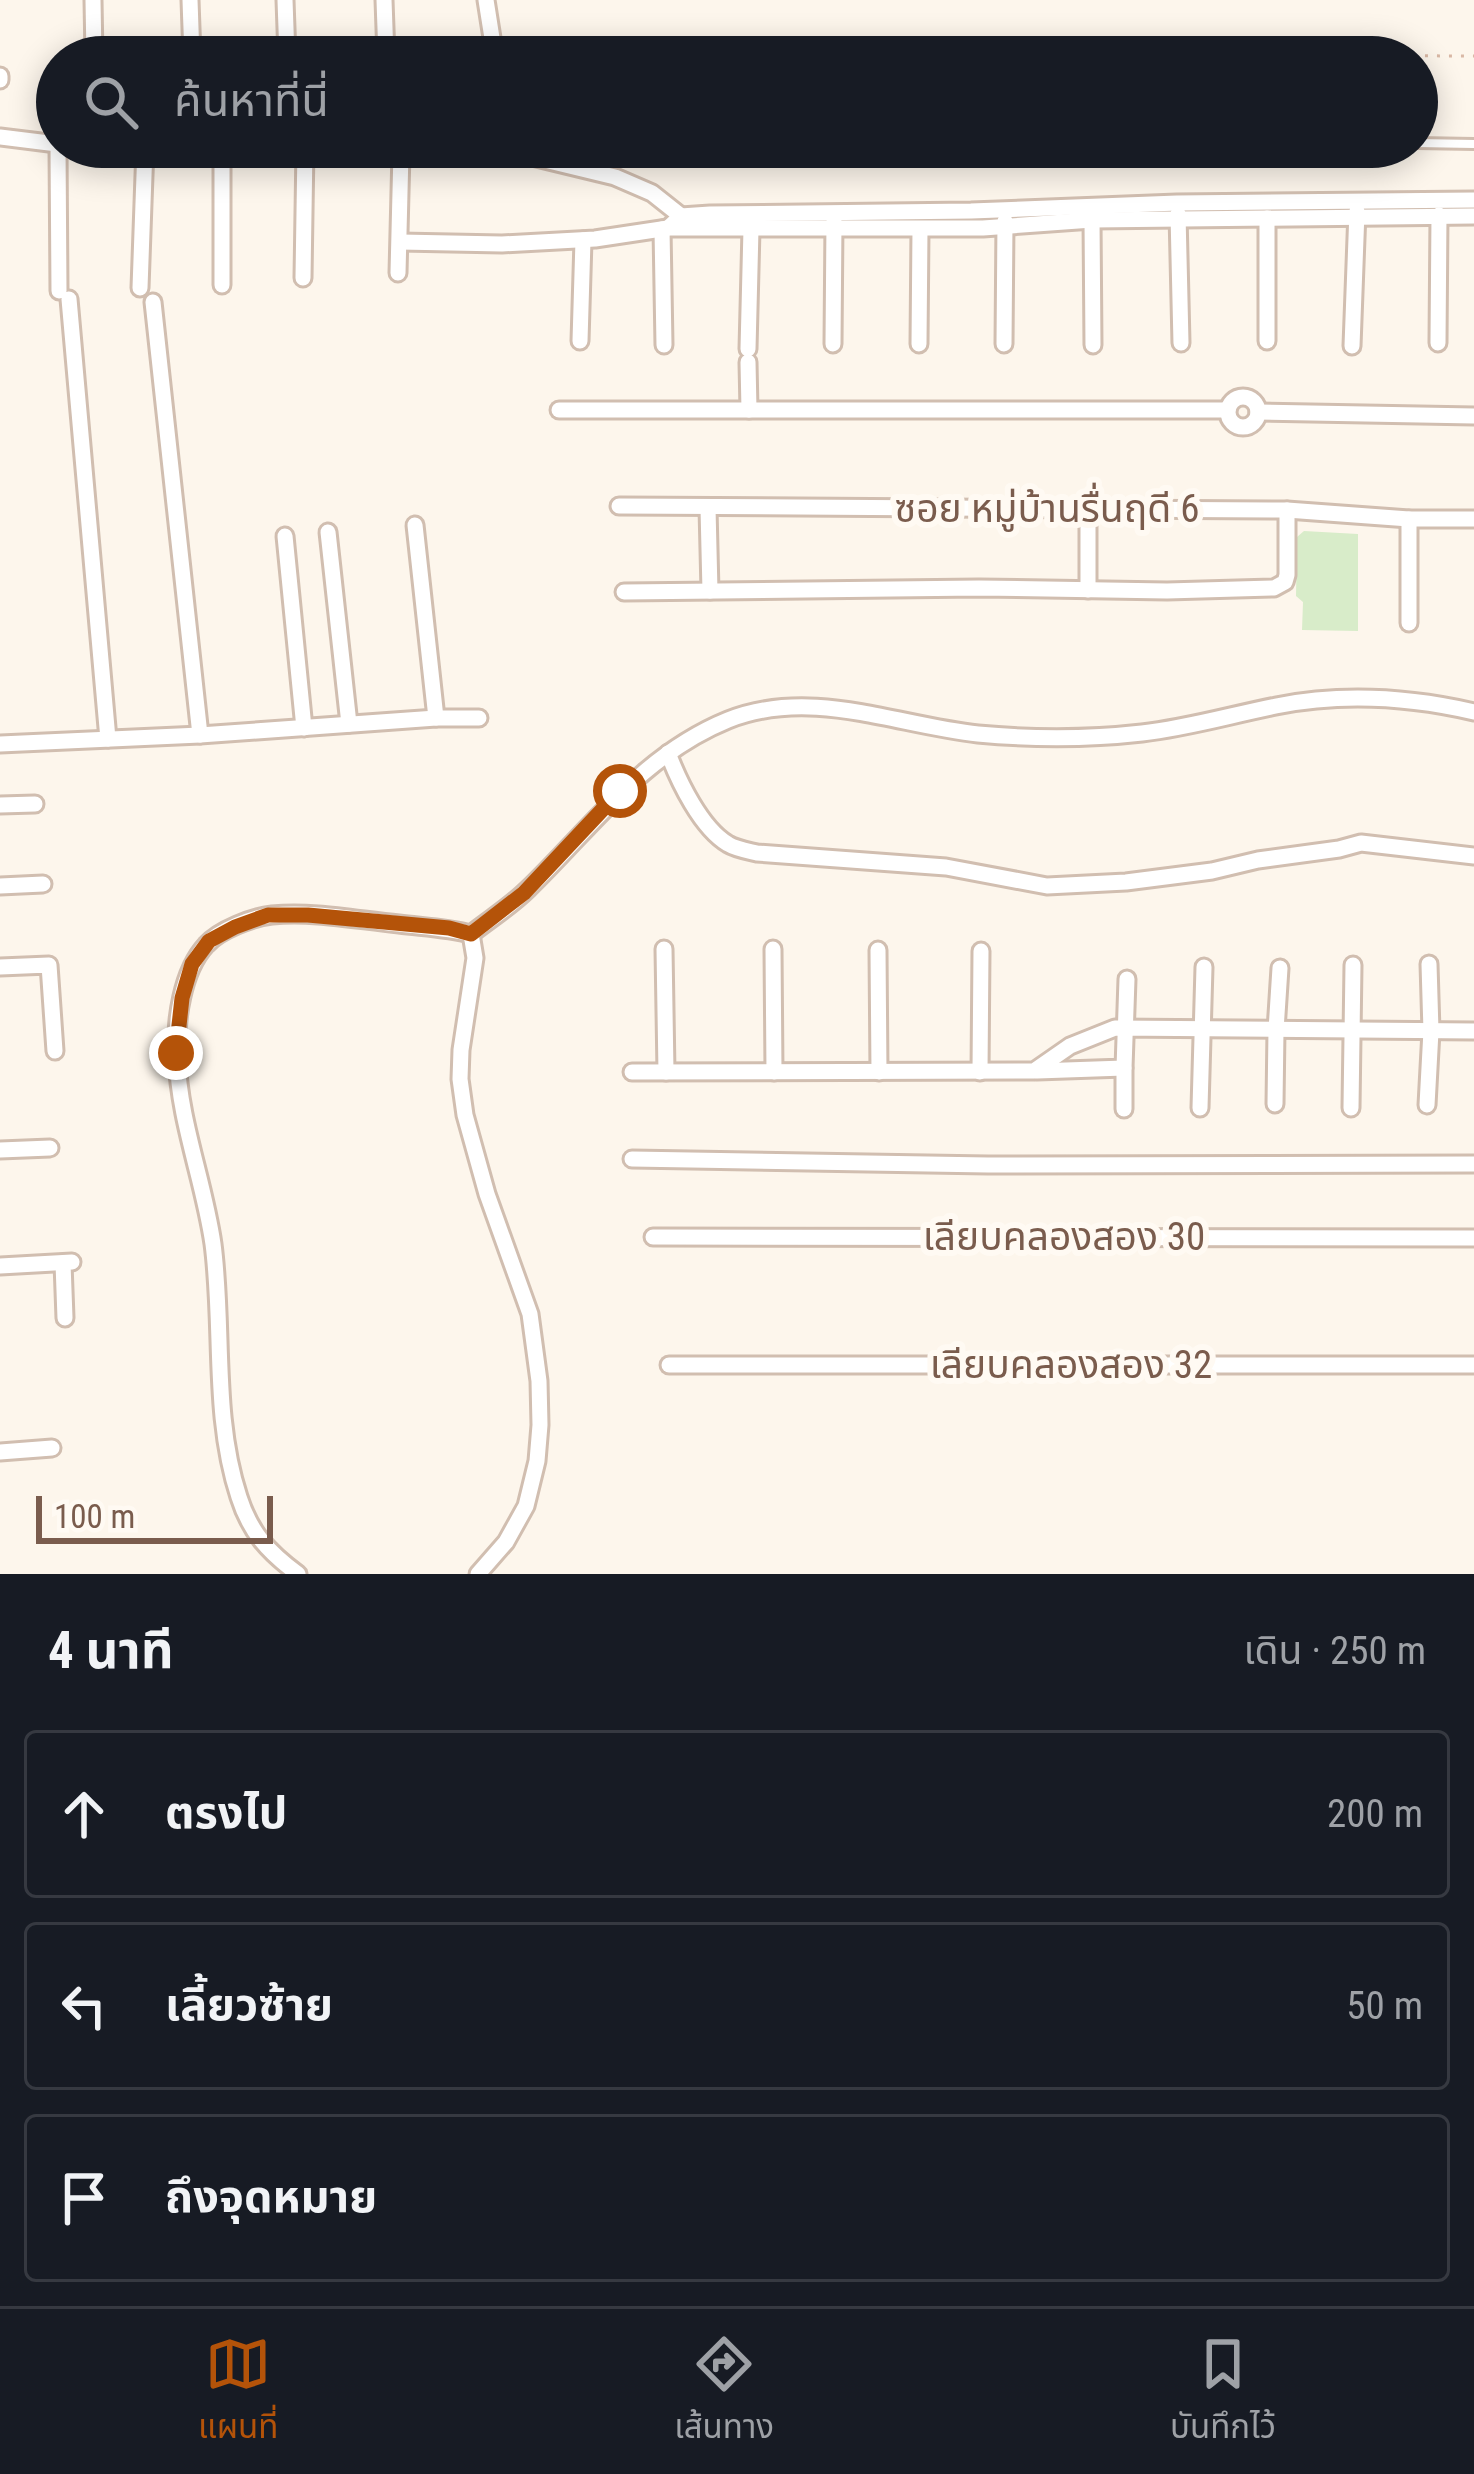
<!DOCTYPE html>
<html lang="th">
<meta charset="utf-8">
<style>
body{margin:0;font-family:"Roboto Condensed","Noto Sans Thai",sans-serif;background:#242831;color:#f1f3f6}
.scale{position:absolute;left:36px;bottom:30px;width:237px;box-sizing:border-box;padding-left:12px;border:6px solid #7a5c4d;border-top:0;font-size:33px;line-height:42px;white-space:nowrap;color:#7a5c4d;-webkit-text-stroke:9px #fffaf3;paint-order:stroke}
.stop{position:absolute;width:36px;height:36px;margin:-27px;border:9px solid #b45309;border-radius:50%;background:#fff}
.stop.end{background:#b45309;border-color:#fff;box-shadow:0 3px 12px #0008}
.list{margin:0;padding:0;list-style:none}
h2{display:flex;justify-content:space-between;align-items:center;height:156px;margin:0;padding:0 48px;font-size:51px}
h2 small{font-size:39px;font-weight:400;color:#9ea1a6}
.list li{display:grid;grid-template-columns:78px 1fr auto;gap:36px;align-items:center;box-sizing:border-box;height:168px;margin:0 24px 24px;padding:0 24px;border:3px solid #363941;border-radius:12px}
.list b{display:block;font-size:45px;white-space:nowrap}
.list em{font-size:39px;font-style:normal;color:#9ea1a6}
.icon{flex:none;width:66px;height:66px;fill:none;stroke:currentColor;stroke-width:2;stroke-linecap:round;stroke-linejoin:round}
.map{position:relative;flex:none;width:1474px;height:1574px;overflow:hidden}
.search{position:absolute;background:#171b24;box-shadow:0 6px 30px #0003;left:36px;right:36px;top:36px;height:132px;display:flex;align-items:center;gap:30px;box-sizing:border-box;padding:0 42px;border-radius:66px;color:#9ea1a6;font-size:45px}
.sheet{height:732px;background:#171b24}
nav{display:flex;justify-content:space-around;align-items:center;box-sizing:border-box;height:168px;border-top:3px solid #363941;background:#171b24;font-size:33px;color:#9ea1a6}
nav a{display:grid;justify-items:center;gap:6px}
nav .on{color:#b45309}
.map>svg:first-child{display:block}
.green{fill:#d8ecc9}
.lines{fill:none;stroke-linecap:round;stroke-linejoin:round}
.service-casing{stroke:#d1beb0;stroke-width:14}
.minor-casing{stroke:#d1beb0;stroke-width:21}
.path{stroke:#d9b8a5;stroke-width:3;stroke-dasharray:3 9;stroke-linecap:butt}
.service{stroke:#fff;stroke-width:8}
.minor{stroke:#fff;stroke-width:15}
.route{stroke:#b45309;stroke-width:15}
.labels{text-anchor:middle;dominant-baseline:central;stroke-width:12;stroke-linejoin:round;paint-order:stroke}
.street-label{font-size:39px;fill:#7a5c4d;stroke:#fffaf3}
</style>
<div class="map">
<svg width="1474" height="1574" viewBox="0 0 1474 1574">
<rect width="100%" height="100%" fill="#fdf6ec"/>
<polygon class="green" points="1304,531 1358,534 1358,631 1302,630 1303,602 1296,596 1297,537"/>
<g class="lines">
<g class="service-casing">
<polyline id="service" points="1417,143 1474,144"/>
</g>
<g class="minor-casing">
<g id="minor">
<polyline points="93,0 94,57"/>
<polyline points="190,0 192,57"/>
<polyline points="285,0 287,57"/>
<polyline points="384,0 386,57"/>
<polyline points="486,0 495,57"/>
<polyline points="0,76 0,80"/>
<polyline points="0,137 57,144"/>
<polyline points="58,147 59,291"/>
<polyline points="311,147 524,155 615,177 652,193 681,216 682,224"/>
<polyline points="1178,214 1181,343"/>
<polyline points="1267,218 1267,341"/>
<polyline points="1092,220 1093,345"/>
<polyline points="668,228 681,216 710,214 971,211 1177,203 1474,200"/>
<polyline points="662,229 664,345"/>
<polyline points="400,242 502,244 595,239 668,228 983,228 1092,220 1474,216"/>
<polyline points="398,273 401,152"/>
<polyline points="303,278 305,147"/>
<polyline points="222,285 222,147"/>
<polyline points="140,288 145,147"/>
<polyline points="69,299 108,739"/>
<polyline points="153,302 200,735"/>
<polyline points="580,341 583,240"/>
<polyline points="1438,343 1439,215"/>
<polyline points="833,344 834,221"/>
<polyline points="919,344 920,229"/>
<polyline points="1004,344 1005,221"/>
<polyline points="1352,346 1357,211"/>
<polyline points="748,349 751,229"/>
<polyline points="748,362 749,410"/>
<circle cx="1243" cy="412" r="15"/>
<polyline points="559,410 1228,410"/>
<polyline points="1258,412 1474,416"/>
<polyline points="619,506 1287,510 1409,519 1474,519"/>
<polyline points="708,508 710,591"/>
<polyline points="1088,509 1088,590"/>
<polyline points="415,525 436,718"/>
<polyline points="328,532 349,724"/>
<polyline points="285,536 304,728"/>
<polyline points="624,592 979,588 1167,591 1274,588 1285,582 1287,575 1287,510"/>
<polyline points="1409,623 1409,519"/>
<polyline points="0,744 200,735 436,718 479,718"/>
<path d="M668,753C679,782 701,828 728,844C736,849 749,851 757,853L946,867L1047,886L1126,882L1212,871L1258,860L1339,849L1361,843L1474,856"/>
<polyline points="0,805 35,804"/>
<polyline points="0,886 43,884"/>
<polyline points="471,934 475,958 461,1050 460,1079 465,1115 487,1194 530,1314 539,1381 540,1425 537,1461 526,1506 506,1542 478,1574"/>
<polyline points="664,949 666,1072"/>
<polyline points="773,949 774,1072"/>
<polyline points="878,950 879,1072"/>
<polyline points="0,967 49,965 55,1051"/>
<polyline points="1124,1068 1124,1109"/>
<polyline points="1037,1071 1124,1068 1127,979"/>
<polyline points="632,1072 1034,1071 1070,1046 1115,1028 1474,1031"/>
<polyline points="980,1072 981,951"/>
<polyline points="1275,1104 1276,1030 1280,968"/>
<polyline points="1427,1105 1431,1031 1429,964"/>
<polyline points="1200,1108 1204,967"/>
<polyline points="1351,1108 1353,965"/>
<polyline points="0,1150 50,1148"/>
<polyline points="632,1159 988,1165 1474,1164"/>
<polyline points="653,1237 1474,1238"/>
<polyline points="63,1263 65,1318"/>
<polyline points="0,1266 72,1262"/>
<polyline points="669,1365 1474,1365"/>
<polyline points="0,1452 52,1448"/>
<path d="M298,1574C268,1552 250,1532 239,1497C212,1415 224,1328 213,1244C204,1181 179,1121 177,1057C175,1021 182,971 206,945C219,930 253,917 272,915C314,911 357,920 399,924C423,927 447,928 471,934C490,919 511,906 528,889C592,827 642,755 728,720C811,687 895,725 978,734C1032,739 1089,739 1142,733C1187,728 1231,715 1276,706C1341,693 1409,697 1474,712"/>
</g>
</g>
<polyline class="path" points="765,57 897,54 1474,56"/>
<use href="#service" class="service"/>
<use href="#minor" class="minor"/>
</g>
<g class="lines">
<polyline class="route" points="176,1053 182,998 192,964 209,941 235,927 268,915 308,915 449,928 471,934 524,893 620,791"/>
</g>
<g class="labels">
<g class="street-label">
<text x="1047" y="509">ซอย หมู่บ้านรื่นฤดี 6</text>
<text x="1064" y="1237">เลียบคลองสอง 30</text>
<text x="1071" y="1365">เลียบคลองสอง 32</text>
</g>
</g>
</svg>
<div class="scale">100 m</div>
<div class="stop" style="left:620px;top:791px"></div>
<div class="stop end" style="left:176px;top:1053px"></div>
<div class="search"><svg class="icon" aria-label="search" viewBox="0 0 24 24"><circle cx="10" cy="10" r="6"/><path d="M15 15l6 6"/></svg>ค้นหาที่นี่</div>
</div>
<section class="sheet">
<h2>4 นาที<small>เดิน · 250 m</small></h2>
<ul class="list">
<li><svg class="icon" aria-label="ahead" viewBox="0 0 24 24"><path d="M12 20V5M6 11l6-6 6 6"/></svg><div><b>ตรงไป</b></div><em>200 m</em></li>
<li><svg class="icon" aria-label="left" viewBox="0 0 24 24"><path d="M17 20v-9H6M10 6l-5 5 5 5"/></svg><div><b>เลี้ยวซ้าย</b></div><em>50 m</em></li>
<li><svg class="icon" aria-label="arrive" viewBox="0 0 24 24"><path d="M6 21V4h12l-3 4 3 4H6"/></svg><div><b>ถึงจุดหมาย</b></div></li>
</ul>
</section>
<nav>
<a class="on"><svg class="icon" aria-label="map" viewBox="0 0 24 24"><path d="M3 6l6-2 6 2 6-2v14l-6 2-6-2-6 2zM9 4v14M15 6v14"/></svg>แผนที่</a>
<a><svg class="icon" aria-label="directions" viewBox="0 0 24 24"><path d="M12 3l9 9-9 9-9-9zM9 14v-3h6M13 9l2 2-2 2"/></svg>เส้นทาง</a>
<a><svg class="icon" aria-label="saved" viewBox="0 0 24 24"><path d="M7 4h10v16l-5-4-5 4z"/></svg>บันทึกไว้</a>
</nav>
